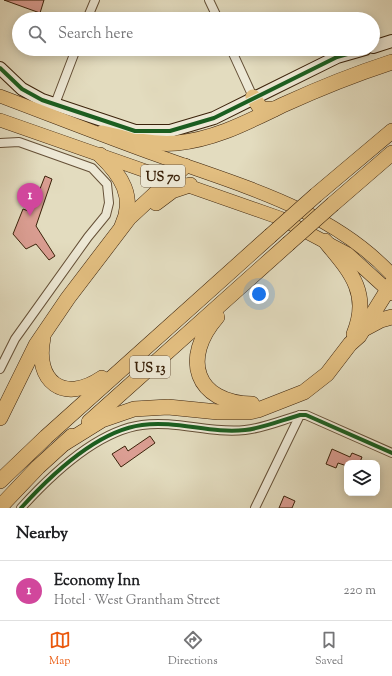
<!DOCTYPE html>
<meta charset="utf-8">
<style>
:root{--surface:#fff;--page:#f2f2f2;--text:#202124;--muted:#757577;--line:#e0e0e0;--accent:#ea580c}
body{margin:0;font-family:"Sorts Mill Goudy",serif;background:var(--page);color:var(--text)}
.controls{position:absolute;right:12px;bottom:12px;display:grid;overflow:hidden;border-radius:8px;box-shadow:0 2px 10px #0003}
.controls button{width:36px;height:36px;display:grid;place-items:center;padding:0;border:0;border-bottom:1px solid var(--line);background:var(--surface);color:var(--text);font:20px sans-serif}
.you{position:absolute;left:259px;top:294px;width:14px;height:14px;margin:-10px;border:3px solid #fff;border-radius:50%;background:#1a73e8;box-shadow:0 0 0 6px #1a73e833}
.badge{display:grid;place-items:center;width:26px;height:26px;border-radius:50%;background:var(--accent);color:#fff;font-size:13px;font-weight:700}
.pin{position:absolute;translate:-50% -33px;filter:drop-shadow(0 1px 2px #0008)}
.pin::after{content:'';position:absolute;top:21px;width:14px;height:12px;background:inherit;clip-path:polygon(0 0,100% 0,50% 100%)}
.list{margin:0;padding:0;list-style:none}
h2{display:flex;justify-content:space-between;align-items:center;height:52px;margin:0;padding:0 16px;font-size:17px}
h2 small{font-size:13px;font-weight:400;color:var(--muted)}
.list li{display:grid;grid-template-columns:26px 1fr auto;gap:12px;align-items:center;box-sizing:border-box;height:60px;padding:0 16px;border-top:1px solid var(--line)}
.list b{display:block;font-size:15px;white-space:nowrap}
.list p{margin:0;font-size:13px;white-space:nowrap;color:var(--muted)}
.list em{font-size:13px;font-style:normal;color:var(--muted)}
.icon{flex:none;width:22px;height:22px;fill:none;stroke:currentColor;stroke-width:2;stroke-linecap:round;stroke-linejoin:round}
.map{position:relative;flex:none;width:392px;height:508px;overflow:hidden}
.search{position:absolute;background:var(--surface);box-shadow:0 2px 10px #0003;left:12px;right:12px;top:12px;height:44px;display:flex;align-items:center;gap:10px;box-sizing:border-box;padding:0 14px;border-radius:22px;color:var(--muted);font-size:15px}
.sheet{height:112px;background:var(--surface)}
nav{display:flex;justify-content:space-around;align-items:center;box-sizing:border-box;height:56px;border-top:1px solid var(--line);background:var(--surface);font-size:11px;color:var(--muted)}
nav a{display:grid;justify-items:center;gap:2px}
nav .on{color:var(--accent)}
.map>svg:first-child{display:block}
</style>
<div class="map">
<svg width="392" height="508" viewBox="0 0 392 508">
<rect width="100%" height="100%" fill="#e3dcbf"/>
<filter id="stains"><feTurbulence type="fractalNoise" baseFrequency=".005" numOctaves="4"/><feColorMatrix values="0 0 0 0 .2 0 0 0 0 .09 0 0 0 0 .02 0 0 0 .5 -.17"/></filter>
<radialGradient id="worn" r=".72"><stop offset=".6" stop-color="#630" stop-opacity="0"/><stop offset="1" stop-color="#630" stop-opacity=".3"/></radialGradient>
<g fill="#db9e93" stroke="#3b220a">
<path d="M4,0H44L40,13Z"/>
<path d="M45,176L52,179L36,226L55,256L49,260L36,244L26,249L13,234L23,209L31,212Z"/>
<path d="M150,436L155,443L121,467L112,454L125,446L128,451Z"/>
<path d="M332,449L350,457L352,453L362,457L360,462L363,463H347V466L338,463L336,468L326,464Z"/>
<path d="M284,496L295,501L292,508H279Z"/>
</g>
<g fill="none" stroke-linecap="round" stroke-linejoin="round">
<defs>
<g id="street">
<path d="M209,0L218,19"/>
<path d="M87,19L95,0"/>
<path d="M231,49L253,97"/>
<path d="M55,104L76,49"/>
<path d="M0,143L19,142L92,168L107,184L109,203L106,215L88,237L15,339L0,369"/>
<path d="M21,508C50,476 96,431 142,425C176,420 211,434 245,430C264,428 282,420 300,415H306L392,453"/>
<path d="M255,508L300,415"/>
</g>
<g id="secondary">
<path d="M373,47L392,41"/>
<path d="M0,68L22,89L42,100L135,131H170L214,118L337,57L365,49"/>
</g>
<g id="primary">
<path d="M0,96C53,116 106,137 159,156C241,186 331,209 392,275"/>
<path d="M0,120L280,218L348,254L392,294"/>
</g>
<g id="highway">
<path d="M253,97L261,109H274"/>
<path d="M102,133C127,139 151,145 177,143C217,139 249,121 285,104C320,88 355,74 392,62"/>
<path d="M100,155C121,175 136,197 122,226"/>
<path d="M316,195L392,131"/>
<path d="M156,203L172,191L190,185"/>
<path d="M333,204L392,153"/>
<path d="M325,241C350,271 371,293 354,334"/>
<path d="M217,317C181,358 195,403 252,404"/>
<path d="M366,328L381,320L392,317"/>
<path d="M43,338C34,382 64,404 102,378"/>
<path d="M0,418L36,345L68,298L129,218L185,166"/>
<path d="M89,422L288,244"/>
<path d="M65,443L102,420L134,409L168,407L218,412H249L258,410L304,392L327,374L350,344L359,336L392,283"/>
<path d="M0,481L46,437L270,236"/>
<path d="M0,507L38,467L72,436"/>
</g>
</defs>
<use href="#street" stroke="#655037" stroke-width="10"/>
<use href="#secondary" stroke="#3b220a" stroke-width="14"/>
<use href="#primary" stroke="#3b220a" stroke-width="14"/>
<use href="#highway" stroke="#3b220a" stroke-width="16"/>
<use href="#street" stroke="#ede8d5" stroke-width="8"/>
<use href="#secondary" stroke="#ede8d5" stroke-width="12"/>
<use href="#primary" stroke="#e2be80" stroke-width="13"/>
<use href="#highway" stroke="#e2be80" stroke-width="15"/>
<defs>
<g id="highway-bridge">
<path d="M270,236L316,195"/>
<path d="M288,244L333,204"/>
</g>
</defs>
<use href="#highway-bridge" stroke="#3b220a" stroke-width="16" stroke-linecap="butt"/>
<use href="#highway-bridge" stroke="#e2be80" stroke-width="15"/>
<defs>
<g id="cycleway">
<path d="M0,68L22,89L42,100L135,131H170L214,118L337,57L365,49"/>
<path d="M21,508C50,476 96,431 142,425C176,420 211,434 245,430C264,428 282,420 300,415H306L392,453"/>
</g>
</defs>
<use href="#cycleway" stroke="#ede8d5" stroke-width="6"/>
<use href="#cycleway" stroke="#1b5e20" stroke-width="4"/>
</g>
<g text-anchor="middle" stroke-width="3" stroke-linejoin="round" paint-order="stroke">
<g fill="#ede8d5" stroke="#705d47" stroke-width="1">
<rect x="141" y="165" width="44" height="22" rx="3"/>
<rect x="130" y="356" width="40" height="22" rx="3"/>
</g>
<g font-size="13" font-weight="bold" fill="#3b220a">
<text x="163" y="181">US 70</text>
<text x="150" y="372">US 13</text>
</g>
</g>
<rect width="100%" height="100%" filter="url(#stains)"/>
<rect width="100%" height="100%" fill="url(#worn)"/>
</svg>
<div class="controls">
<button><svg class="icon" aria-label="layers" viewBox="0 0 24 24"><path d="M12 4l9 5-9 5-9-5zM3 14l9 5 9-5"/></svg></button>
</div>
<div class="you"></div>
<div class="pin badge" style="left:30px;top:216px;background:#d1479c">1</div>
<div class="search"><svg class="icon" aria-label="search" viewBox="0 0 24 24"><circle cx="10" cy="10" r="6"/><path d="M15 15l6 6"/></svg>Search here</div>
</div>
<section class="sheet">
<h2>Nearby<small></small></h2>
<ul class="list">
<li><span class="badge" style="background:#d1479c">1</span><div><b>Economy Inn</b><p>Hotel · West Grantham Street</p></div><em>220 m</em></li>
</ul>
</section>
<nav>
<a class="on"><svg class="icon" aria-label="map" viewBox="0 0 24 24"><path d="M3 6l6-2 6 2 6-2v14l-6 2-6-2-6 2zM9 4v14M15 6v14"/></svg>Map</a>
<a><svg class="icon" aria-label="directions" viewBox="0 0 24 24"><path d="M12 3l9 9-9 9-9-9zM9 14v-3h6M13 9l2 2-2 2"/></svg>Directions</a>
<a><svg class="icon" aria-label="saved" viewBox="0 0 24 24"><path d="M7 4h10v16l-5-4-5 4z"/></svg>Saved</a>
</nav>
